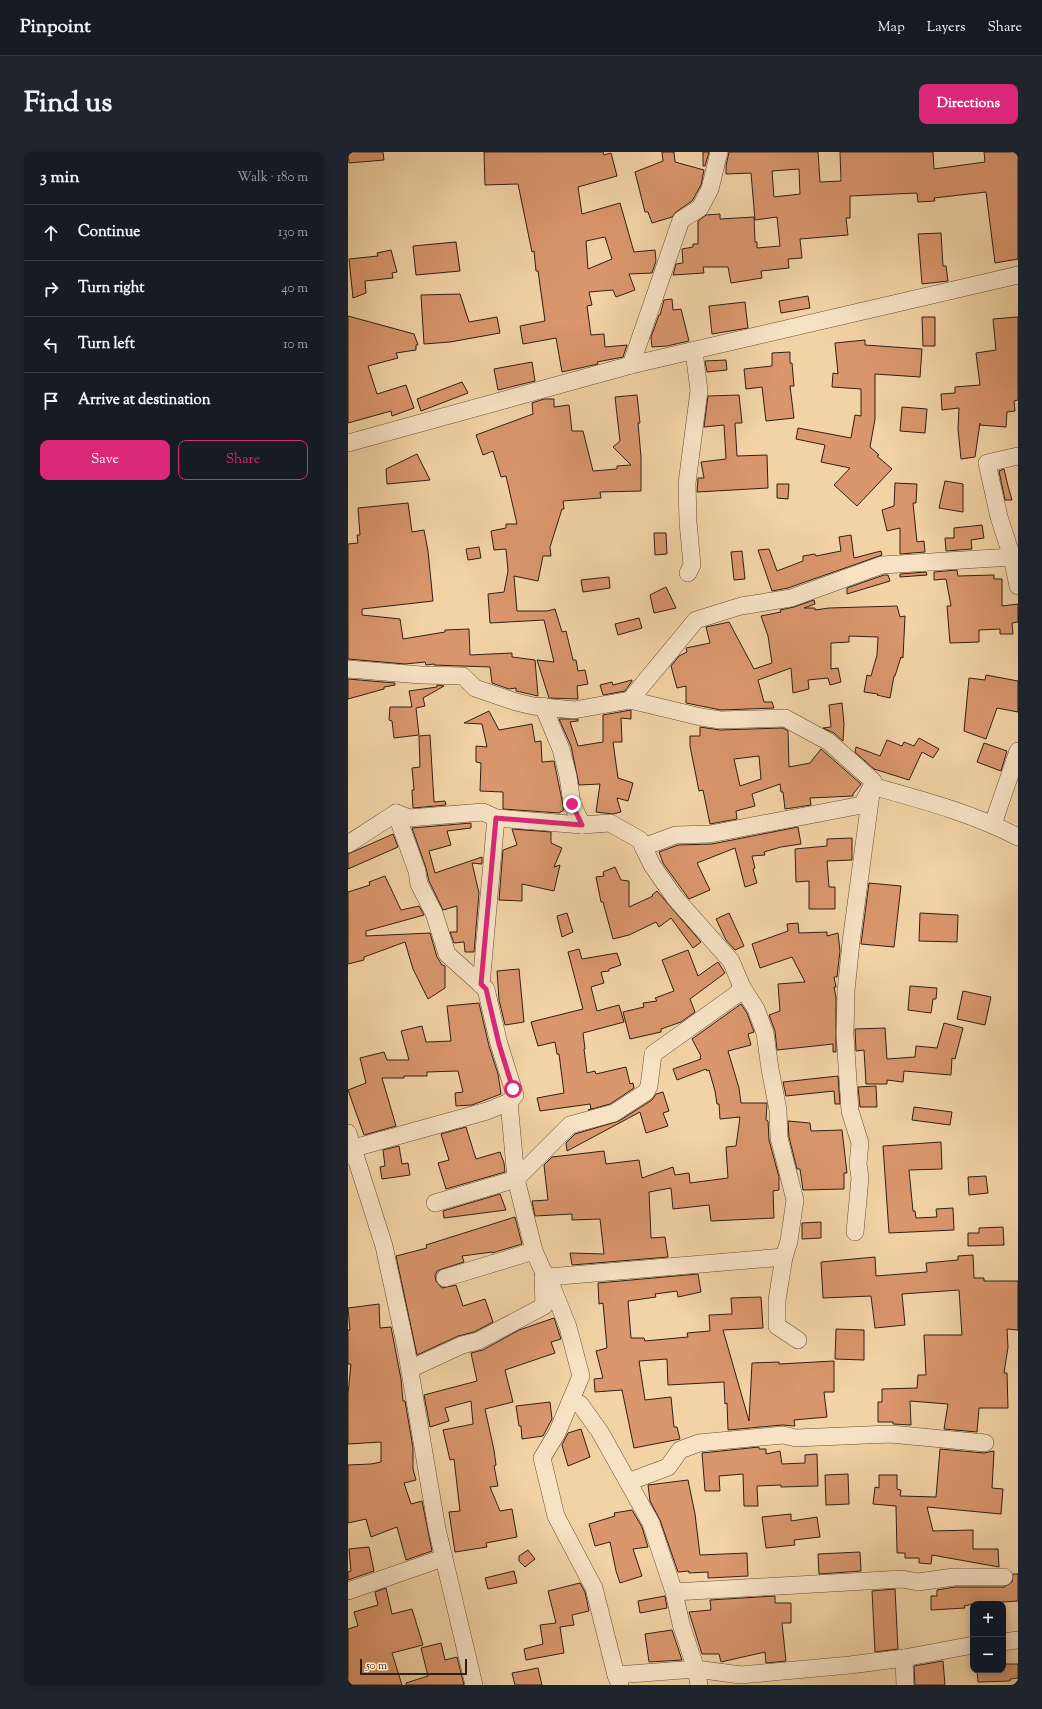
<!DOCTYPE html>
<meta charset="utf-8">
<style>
:root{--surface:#171b24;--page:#20242c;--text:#f1f3f6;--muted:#9ea1a6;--line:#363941;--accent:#db2777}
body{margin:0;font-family:"Sorts Mill Goudy",serif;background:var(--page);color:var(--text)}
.controls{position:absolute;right:12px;bottom:12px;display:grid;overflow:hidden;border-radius:8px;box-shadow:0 2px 10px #0003}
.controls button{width:36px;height:36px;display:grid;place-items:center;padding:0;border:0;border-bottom:1px solid var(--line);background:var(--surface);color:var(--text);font:20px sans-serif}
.scale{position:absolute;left:12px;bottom:10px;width:107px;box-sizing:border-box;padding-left:4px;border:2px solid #311f13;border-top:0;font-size:11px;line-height:14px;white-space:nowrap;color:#311f13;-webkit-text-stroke:3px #f7e2c4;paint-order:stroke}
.stop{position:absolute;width:12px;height:12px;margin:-9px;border:3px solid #db2777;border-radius:50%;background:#fff}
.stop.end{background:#db2777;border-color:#fff;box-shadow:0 1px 4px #0008}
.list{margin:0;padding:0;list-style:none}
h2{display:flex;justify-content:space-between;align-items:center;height:52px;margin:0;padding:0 16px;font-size:17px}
h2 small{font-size:13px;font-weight:400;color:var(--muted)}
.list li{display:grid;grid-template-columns:26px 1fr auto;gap:12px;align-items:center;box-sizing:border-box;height:56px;padding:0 16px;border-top:1px solid var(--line)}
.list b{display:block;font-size:15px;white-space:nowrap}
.list em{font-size:13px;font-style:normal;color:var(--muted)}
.actions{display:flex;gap:8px;padding:12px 16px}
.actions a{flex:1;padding:9px 0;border:1px solid var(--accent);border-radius:8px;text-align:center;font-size:14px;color:var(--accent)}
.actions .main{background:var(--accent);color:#fff}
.icon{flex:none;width:22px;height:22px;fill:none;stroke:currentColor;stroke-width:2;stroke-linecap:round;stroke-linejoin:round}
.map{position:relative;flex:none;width:670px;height:1533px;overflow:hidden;border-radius:8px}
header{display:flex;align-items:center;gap:24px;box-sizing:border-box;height:56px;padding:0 20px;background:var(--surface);border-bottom:1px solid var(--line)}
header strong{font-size:19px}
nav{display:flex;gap:22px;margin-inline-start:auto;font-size:14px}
.intro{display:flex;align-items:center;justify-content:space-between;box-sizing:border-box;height:96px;padding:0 24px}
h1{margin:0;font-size:28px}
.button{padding:10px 18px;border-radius:8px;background:var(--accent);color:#fff;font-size:14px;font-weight:700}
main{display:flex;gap:24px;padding:0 24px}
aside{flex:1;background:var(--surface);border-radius:8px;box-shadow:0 2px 10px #0003}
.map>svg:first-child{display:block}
</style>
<header>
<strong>Pinpoint</strong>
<nav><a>Map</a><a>Layers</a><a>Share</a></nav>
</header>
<div class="intro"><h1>Find us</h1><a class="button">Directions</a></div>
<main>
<aside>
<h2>3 min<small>Walk · 180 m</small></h2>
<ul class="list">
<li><svg class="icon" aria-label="ahead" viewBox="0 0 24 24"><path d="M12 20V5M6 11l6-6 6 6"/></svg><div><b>Continue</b></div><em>130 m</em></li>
<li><svg class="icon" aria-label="right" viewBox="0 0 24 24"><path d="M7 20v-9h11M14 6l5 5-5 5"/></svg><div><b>Turn right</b></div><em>40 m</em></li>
<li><svg class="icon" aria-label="left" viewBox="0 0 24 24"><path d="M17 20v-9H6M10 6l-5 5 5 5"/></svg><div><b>Turn left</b></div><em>10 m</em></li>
<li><svg class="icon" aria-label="arrive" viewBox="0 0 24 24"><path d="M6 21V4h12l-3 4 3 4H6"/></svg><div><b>Arrive at destination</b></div></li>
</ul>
<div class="actions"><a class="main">Save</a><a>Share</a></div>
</aside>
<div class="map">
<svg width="670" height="1533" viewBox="0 0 670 1533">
<rect width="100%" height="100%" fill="#f2d3a5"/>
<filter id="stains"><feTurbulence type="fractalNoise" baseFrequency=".005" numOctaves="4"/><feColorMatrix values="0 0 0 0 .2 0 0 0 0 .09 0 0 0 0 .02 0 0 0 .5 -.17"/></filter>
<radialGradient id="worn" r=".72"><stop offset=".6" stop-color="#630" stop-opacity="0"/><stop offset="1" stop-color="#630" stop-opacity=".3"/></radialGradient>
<g fill="#da966d" stroke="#311f13" fill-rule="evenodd">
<path d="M0,0H35L36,8L1,11Z"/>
<path d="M136,0H255L256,3L263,1L269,24L230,35L234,62L272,51L286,100L307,98L308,109L304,121L281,122L287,138L268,145L265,138L241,140L244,153L239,154L243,183L256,182L257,195L279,193L275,205L249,210L250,212L214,220L208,186L175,192L172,174L197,169L190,119H188L186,99L184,100L170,32L137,33ZM257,85L264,107L240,117L238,89Z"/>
<path d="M314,0H326L327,10L356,18L353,33L344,49L328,60L324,65L304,71L300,60H297L287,20L315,9Z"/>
<path d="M355,0H361L357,14H355Z"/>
<path d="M381,0H470L472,30L493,29L492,0H585L586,17L637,10L636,0H670V107L647,111L638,40L586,46L587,49L570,50L569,41L502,44V66H498L500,83L452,87L454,106L440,107L441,116L413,119L414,126L383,131L380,115H355L356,121L325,123L328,112L335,111L334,97L345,95V92H350V69L358,63L372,62V67L406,65L407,90H409V96L432,94L429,65L407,68L403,21L378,22V14ZM451,17L452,42L426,45L424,19Z"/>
<path d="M593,81L595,114H598L600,129L574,132L570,82Z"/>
<path d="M108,90L112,119L68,123L65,94Z"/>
<path d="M43,98L49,120L44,121L45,126L17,129L18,141L5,146L1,107L30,104L29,101Z"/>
<path d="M112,142L121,170L149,165L152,181L102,190L76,192L73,143Z"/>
<path d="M460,144L462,156L433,161L431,149Z"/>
<path d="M324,147L325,158L333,157L341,189L319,194L304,195L303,185L311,163H312L316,148Z"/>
<path d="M397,150L400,176L364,182L361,154Z"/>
<path d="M0,164L66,182L70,193H68V198L48,201L50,206L20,214L29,242L58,233L66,256L44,264L43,259L0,271Z"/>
<path d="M574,165H587V194H575Z"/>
<path d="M670,165V248L666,249L667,259L659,260L658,275L632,273V271L627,305L613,307L610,277L611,256L594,258L593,242L607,241V235L632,233L628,201L648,198L645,167Z"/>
<path d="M517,188V193L574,197L572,225L527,222V267L522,295L531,303L529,304L544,317L509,354L486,333L502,316L473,310L477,293L448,287L450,276L503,286L507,263L513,264V237L484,235L485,221L490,222L487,191Z"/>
<path d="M442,200V211H444L446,234H442L446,266L418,269L414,235L398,237L396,217L424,214V201Z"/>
<path d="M378,208L379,218L359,220L357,209Z"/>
<path d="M184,210L187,229L150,238L146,217Z"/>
<path d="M114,230L120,241L73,259L69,247Z"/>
<path d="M289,243L292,271H290L293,305V339L252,340L253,346L215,349L216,357H214L202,395L203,404H195L190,429L166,424L169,459H199L207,457L214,480L218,479L225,508H228L230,519L237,518L240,532L229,534L230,547L201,546L189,508L206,510L196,468L142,471L140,442L156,440L160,419L158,397L146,398L143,379L158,376V372H169L158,324L153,325L145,299L135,303L128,283L185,262L184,251L196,247H206V255L221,253L224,279H235L245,319L269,317V314L283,313L265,295L272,289L267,245Z"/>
<path d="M391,243L394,271H387L389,304L419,303L420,336L349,340L350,326H356L353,310L378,307L376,273L356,275L360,244Z"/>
<path d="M554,255L579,257L577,281L552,279Z"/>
<path d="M69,302L82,328L39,332L38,317Z"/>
<path d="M656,317L660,334L664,348H657L651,319Z"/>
<path d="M597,329L615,332V360L591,356Z"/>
<path d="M547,331L569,332L568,351H565L569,390L576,389L577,400L552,402V376L539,379L534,358L546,354Z"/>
<path d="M429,332H441L440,347L429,346Z"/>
<path d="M60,351L64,380L76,378L80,399L85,449L14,457V463L52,467L55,487L97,480V478L121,477L122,503L164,501V505L187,508L190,544L168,539V536L161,537L144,531L142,515L86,513V512L78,513L77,510L57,512L0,507V392L10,391L9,383H12L10,356Z"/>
<path d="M634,373L636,386L623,388L624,397L598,399L597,386H606V376Z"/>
<path d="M306,381H318L319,402L307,403Z"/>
<path d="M503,383L506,406L533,399L534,403L440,436L424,439L410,398L421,397L429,419L455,409V404L467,402L468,404L493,399L491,385Z"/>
<path d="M131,395L133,406L120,408L118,397Z"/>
<path d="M394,399L397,427L386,428L383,400Z"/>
<path d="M609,418L610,424L646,423V427H654V454L670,452V470L664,471L665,482H652V477L631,478V490L602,491L599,454H603L598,427L586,428V420Z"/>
<path d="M578,420L579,423L552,425V422Z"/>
<path d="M536,423H540L542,429L499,442V436Z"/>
<path d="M261,425L262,436L235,440L233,428Z"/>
<path d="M318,435L328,456L306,461L302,443Z"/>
<path d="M466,448L467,452L456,456H467V458L481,456L549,454L552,465L557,464L555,506L553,505L547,524H546L542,546L529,543L530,542L516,540L519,523L523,524L529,503L530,485L501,484V490L483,491V517L490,516L493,530L482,533L480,526L460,528L461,537L445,541L443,516L410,528L416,550H424L426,556L373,558L338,551V534L329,536L323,514L331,504L339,500L338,496L362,491L358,475L381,470L406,517L424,511L420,484L413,464L433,460L432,458L446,455Z"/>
<path d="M291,466L294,476L270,483L267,472Z"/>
<path d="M638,523L670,529V560L649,556L638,587L616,579L621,526L637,528Z"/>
<path d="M0,527L47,531V533L36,535V537L0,547Z"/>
<path d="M284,528V529L277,539L255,543L252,533L264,530L265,533Z"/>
<path d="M89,533L96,534L75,546L77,554L68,556L71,583L46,586L44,569L41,568L42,555H64L61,539L89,535Z"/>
<path d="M494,551L496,572L495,589L486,581L475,576L483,575L481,553Z"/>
<path d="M283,558V567L273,566L274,590H265L270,626L285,631L280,649L269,646L273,660L265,662L248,660L252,632L231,633L223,594L211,567H230V569L222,570L230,594L255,590V563Z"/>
<path d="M141,559L151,578L184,572L187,590L193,589L194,610L206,609L216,658L211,661L155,657V640L132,639L133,611L128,610V594L139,595L134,572L116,571Z"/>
<path d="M352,575L372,578L435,576L440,579L441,615L462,611L473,597L513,632L505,642V644L462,646L463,653L437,657L435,640H433L432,632L404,642L407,654L388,659L389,667L362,672L355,638L351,639L342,594V584H352ZM411,604L413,627L392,634L386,607Z"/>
<path d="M82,583L86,650L97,649L98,653L65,656L64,638H66L64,616L72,615L71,584Z"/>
<path d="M571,586L591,597L585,606L574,600L561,628L526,617L507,600L508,595L532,604L539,588L554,594L556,590L566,594Z"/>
<path d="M636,591L659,599L653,619L629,610Z"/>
<path d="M123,671V676L99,679L103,693L81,699L87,721L134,705V712L124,711L131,741L126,800H117L116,790L106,791L102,780H109V754L95,758L81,729L78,716L64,676Z"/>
<path d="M450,675L453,692L433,695L416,700L417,703L404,704L407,716L405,717L409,731L397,735L387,696L349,711L362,738L341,747L315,711L311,700L330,693L364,692Z"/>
<path d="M164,677L203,680V691L214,696L206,715L212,713L206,739L174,732V749L151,748L155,698L169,693Z"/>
<path d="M45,682L50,695L0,717V702Z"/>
<path d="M504,686V708L479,709L481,735H487V757H461V729L448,730L447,697L479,694V687Z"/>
<path d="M267,715L273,728L281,729V755L305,744L304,743L309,739L353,790L345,796L323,766L311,775L308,770L281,783L265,787L255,750H253L248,725L256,724L255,720Z"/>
<path d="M37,724L53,758L71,754L76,763L18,779V784L82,781L89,805L94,813L97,814V836L80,847L65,817L57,790L16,805V808L0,812V740L22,733L21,730Z"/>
<path d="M521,731L553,734L546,795L513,792Z"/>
<path d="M219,761L225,780L214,785L209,764Z"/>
<path d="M381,761L396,794L387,798L378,788L368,767Z"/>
<path d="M572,761L610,763L609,790L571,789Z"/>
<path d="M450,771L451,781L479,780V784L490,781L492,799L489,825H486L488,835H486L488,845V900H485V892L429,898L427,879L421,863L432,859L430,832L457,830L444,805L412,816L404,792L440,779L439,772Z"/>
<path d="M231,797L234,807L269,801L273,813L261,817V819L253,820L256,831L243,835L249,859L271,853L276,870L235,881L237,897H236L239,921L247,919L248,922L278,915L282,932L285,931L286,936L262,952L240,958L243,957L242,952L192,959L189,946L216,941L211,902H209L207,890L190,894L183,870L235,857L220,800Z"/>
<path d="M340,798L350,824L370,810L377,821L342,847L347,860L333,870L313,877V880L282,887L275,860L296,855L295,851L309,849L307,846L326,839L314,808Z"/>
<path d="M171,817L176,870L157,873L151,848L149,819Z"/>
<path d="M562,834L589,836L588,847H585L583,861L560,858Z"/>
<path d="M615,839L643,845L637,873L609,867Z"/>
<path d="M131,851L141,894L150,922L153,942L124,953L108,954L107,941L115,940L110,919L79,920V924H56V926H34L48,974L16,983L0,938L18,931L12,906L36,900L39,908H61L53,879L74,874L78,890L103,889L99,854Z"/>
<path d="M393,852L399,861L406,880L400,882L403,893L380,899L391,936L393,951H419L418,968L420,969L421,988L431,1025V1038L425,1039L426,1066L363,1069L361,1053L325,1057L323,1036L301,1040L303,1086L317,1085L320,1105L224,1113L222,1101L256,1102L252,1067L224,1068V1062L187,1064L184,1049L200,1048L196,1013L204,1005L256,999L258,1012L291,1008L294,1026L325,1015L327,1023L341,1021L342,1031L380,1026L378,995L388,994L392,965L372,967L371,952H369L367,939L361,918L359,919L358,917L329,928L325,917L353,907L352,905L353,904L344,887Z"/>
<path d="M596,871L615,876L607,907L604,906L603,923L556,919L555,930L539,928V932H518L516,898L508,899L507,877L537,876L539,907L567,905L568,894L589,896Z"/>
<path d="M490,924L492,952H487L486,939L438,944L435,930Z"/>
<path d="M528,934L529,955H512L510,935Z"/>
<path d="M315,940L321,959L315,961L320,974L298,981L292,960L219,999L218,991L227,982L271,969L304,948L308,942Z"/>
<path d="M566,955L604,960L602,973L564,968Z"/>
<path d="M440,969L462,971L463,979L494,978L499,1021H496V1037L455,1038L452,1017H449L441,985Z"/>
<path d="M118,975L128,1007L152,1000L156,1011L157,1020L98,1037L90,1011L101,1008L93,982Z"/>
<path d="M593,990L594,1017L561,1018L565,1059H567L568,1066L589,1065L588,1057L605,1056L606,1078L541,1081L535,994Z"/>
<path d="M51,994L54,1012L60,1011L62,1023L34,1027L32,1015L37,1014L35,998Z"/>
<path d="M638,1024L640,1041L621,1043L620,1025Z"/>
<path d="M152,1042L158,1058L96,1066L95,1059Z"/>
<path d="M167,1065L174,1092L144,1101V1100L114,1104L116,1110L94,1117L89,1119L87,1124L88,1129L94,1136L108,1133L115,1154L137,1147L145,1170L126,1180L110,1184L69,1203L48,1104L79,1096L78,1093Z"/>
<path d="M473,1070V1086L454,1087V1071Z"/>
<path d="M655,1075L656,1093L620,1094V1081H631V1076Z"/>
<path d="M625,1103L626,1126H636V1129H670V1178L659,1177L660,1195L656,1221H659L660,1256H631L629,1280L596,1277L600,1252L562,1249L563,1273L545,1272V1270H530V1250H534V1237L569,1236L570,1223H578L576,1183H614L611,1138L554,1142L557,1173L527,1176L523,1144L475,1146L473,1110L527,1105L528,1124L579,1120L578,1111L610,1108V1104Z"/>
<path d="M350,1122L353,1140L330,1145L329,1139L307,1142L308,1145L280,1149L283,1186H296L297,1189L340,1185L339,1181L362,1179L361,1163L384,1162L383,1146L413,1145L415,1176L375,1178L401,1269L404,1211L431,1210V1212L486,1209V1240H476L479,1265L446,1268L447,1274L434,1273L380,1278L379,1251L377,1252L376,1230L320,1233L319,1207L291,1209L297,1248L323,1245L326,1275H329L332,1287L286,1296L274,1238L247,1240L246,1227L255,1226L248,1199L259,1196L255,1151L251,1152L250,1131Z"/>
<path d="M31,1152L32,1176L43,1175L53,1227L55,1249H57L65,1296V1317L68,1328L56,1331L63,1352L74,1349L84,1399L58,1408L49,1375L23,1385L18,1367L0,1371V1313L23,1312L33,1310V1290L0,1292V1242L3,1212H0V1178H2L0,1156Z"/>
<path d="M206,1166L213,1187L203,1190L207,1201L157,1218L165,1250L137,1257L146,1298L148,1313L146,1314L150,1334L142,1335L152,1359L164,1357L169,1385L138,1391L139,1395L107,1400L101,1360L112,1359L106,1307L102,1308L95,1278L125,1272L123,1249L97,1256L101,1269L82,1275L76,1243L129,1229L123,1201L135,1198L171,1178Z"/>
<path d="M488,1177L516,1178V1208L487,1207Z"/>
<path d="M202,1250L204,1267L195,1284L174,1287L173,1274H171L168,1254Z"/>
<path d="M233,1277L242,1305L220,1314L214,1293L220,1281Z"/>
<path d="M411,1295V1297H418V1302L432,1299L434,1312L457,1311V1303L469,1302L470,1334L433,1335V1333L409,1334L410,1354H396L395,1322L371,1324L372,1339H357L354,1301Z"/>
<path d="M592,1297L636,1301L646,1299L644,1336L655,1337L653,1362L579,1355L585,1379L625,1378V1397H650L651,1415L584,1403L583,1412L571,1411V1406H557V1401H549L548,1354L525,1352L527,1335L531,1336V1323H549V1337L553,1338L552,1344L588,1345Z"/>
<path d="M500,1322L501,1352L478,1353L477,1323Z"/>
<path d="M340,1328L347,1362L352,1403L399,1401L400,1424L360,1426V1420L341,1421V1419L330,1420L312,1368L302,1349L300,1333Z"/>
<path d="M284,1358L294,1375L300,1395L285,1397L294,1424L272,1431L268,1419L262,1390L247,1394L241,1372L267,1364L266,1361Z"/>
<path d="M443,1362V1369L469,1365L472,1385L446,1388L447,1393L418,1396L414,1365Z"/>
<path d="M21,1395L26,1419L0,1428V1420L3,1419L1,1397Z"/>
<path d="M180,1398L187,1407L177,1415L171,1409V1404Z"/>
<path d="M512,1400L513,1419L471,1422L470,1402Z"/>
<path d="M166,1419L169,1431L140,1437L137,1426Z"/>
<path d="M665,1422H670V1449L625,1452L616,1454L617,1456L583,1458V1444H589V1438L607,1435H656L664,1430Z"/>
<path d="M232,1431L237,1440L241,1459L224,1463L226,1473L212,1475L216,1501L178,1508L176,1497L195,1492L192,1473L208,1471L200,1439Z"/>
<path d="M38,1436L44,1462L64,1457L75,1493L44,1501L54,1533H0V1477L10,1474L6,1460L30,1453L27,1440Z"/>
<path d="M547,1437L550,1497L527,1500L524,1439Z"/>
<path d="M317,1444L319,1456L292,1461L290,1449Z"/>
<path d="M427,1444V1451H443V1471H434L438,1509L418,1511L417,1500L373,1510L371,1502H354L341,1460L363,1458L362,1448Z"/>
<path d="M324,1478L334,1508L301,1510L297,1482Z"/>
<path d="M93,1491L97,1508L109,1505L116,1533H58V1531L80,1524L73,1496Z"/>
<path d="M595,1509L597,1533H567L566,1514Z"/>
<path d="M655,1512H670V1526L662,1527V1529L630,1530L629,1518H655Z"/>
<path d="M190,1516L194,1533H167L164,1521Z"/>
</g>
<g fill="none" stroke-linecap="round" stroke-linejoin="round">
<defs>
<g id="minor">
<path d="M283,213L333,68L352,56L362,37L371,0"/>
<path d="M0,291L283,213L670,123"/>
<path d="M670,304L639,311L651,365L664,405L670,434"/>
<path d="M340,421L344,413L340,370L339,331L351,239L346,199"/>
<path d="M0,517L73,523L115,524L127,536L168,550L185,554L226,558L282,548L353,565L372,568L437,566L481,590L525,629L524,634C574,648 624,661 670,685"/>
<path d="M282,548L348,468L393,454L443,446L534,413L664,405"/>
<path d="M195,554L213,597L220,624L224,652L234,673"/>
<path d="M48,661L61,666L135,660L148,666L234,673L262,671L292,688L304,713L327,746L383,809L394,835L389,842L305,902L301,934L298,940L292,944L266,961L222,973L168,1027L87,1051"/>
<path d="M645,672L670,599"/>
<path d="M0,692L48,661"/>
<path d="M295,695L328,683L362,682L514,653L524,634L503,790L498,839L497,883L502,959L512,991L510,1012L512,1026L507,1080"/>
<path d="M133,833L148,666"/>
<path d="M394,835L408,857L417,881L422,917L430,958L431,986L447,1048L441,1089L436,1105L429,1148V1174L450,1188"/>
<path d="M161,950L168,1027L186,1099L195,1119L200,1125L220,1175L233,1224L209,1281L194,1306L208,1364L246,1436L268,1523L272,1533"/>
<path d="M0,981L36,1094L58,1196L89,1377L126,1533"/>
<path d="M0,1004L6,996L139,959L161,950L167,943L151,892L138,837L99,802L86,761L71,732L69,719L48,661"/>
<path d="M200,1125L436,1105"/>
<path d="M97,1126L186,1099"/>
<path d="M62,1217L114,1193L130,1189L196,1154L195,1125"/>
<path d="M223,1248L232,1252L252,1280L303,1371L326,1440L333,1472L348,1517L351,1533"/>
<path d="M280,1330L320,1315L332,1298L351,1291L435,1283L448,1286L542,1282L637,1291"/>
<path d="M0,1439L95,1406"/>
<path d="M326,1440L554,1427L570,1430L606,1425H656"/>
<path d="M655,1490L670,1488"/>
<path d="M556,1506L557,1533"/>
<path d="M268,1523L348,1517L393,1523L502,1513L556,1506L625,1493"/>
</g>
</defs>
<use href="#minor" stroke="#614c38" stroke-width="18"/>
<use href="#minor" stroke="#f7e2c4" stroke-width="17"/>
</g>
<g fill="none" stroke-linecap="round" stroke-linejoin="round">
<path stroke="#db2777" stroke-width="5" d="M165,937L151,892L138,837L133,832L148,666L234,673L224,652"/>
</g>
<rect width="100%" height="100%" filter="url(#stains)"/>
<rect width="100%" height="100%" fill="url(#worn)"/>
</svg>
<div class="controls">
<button>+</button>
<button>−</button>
</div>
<div class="scale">50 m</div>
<div class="stop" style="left:165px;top:937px"></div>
<div class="stop end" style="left:224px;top:652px"></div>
</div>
</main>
